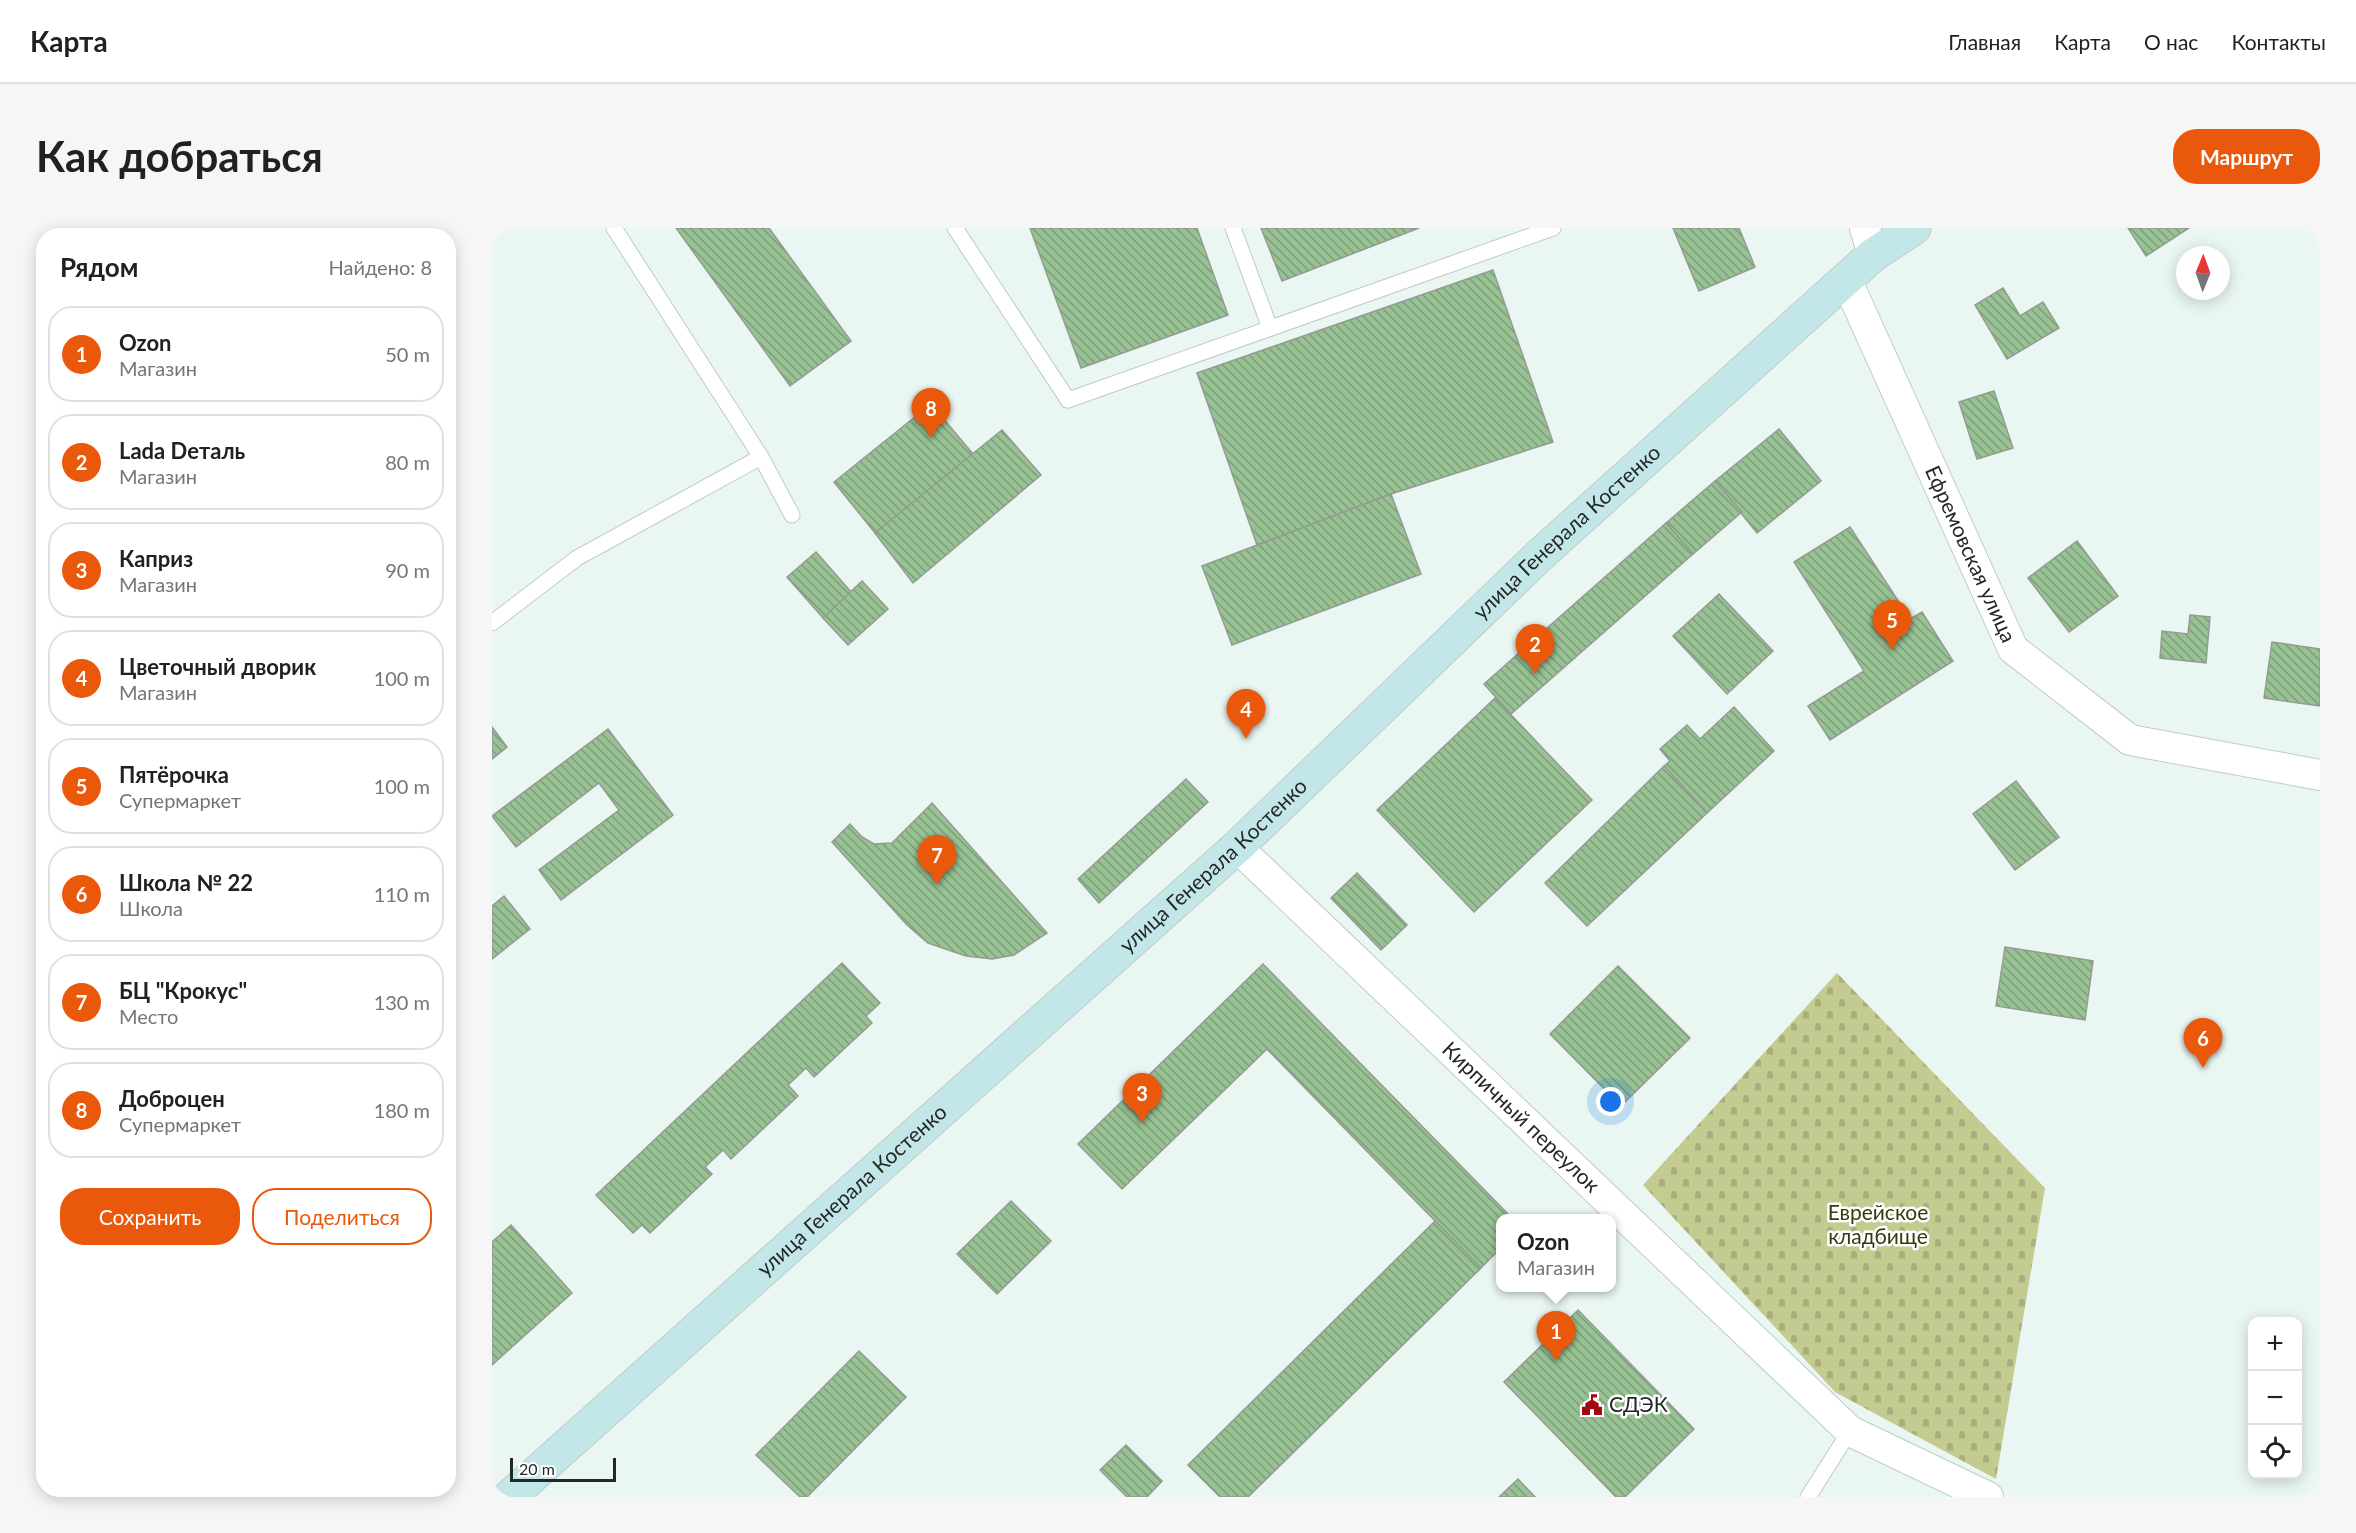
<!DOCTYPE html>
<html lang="ru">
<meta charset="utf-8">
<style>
:root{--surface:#fff;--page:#f6f6f6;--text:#202124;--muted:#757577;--line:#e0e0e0;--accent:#ea580c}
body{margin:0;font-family:Lato,sans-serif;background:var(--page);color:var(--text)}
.controls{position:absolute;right:18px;bottom:18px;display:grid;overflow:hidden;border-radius:12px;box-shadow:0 3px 15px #0003}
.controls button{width:54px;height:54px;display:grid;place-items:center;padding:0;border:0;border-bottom:2px solid var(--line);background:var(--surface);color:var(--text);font:30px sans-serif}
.compass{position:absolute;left:1684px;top:18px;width:54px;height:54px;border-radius:50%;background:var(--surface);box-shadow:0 3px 15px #0003;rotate:1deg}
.scale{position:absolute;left:18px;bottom:15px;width:106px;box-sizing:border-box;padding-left:6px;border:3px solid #232826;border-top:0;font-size:16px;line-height:21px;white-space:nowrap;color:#232826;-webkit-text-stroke:4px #fff;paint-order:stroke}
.you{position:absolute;left:1119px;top:874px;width:21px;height:21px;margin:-15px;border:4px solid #fff;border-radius:50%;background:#1a73e8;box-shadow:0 0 0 9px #1a73e833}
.badge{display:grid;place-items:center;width:39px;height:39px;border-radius:50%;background:var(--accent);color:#fff;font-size:20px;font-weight:700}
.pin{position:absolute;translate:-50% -50px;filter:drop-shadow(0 2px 3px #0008)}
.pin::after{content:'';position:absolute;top:32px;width:21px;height:18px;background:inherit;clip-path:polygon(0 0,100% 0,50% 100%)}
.popup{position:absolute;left:1004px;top:986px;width:120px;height:78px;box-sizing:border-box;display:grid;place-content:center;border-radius:12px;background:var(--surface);filter:drop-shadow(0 2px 4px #0005);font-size:20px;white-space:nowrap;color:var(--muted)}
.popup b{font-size:22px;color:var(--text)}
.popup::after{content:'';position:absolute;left:50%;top:100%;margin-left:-12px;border:12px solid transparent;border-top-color:var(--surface)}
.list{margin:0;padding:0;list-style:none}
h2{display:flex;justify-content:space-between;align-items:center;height:78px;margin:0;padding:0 24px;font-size:26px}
h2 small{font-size:20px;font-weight:400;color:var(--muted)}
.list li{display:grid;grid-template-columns:39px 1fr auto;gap:18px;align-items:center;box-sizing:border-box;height:96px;margin:0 12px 12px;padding:0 12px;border:2px solid var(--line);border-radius:24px}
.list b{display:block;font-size:22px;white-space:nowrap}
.list p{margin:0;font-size:20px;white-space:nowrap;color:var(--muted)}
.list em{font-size:20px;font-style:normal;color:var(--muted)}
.actions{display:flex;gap:12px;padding:18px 24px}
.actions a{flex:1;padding:14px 0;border:2px solid var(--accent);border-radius:24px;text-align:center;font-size:21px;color:var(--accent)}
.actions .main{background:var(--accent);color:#fff}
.icon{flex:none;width:33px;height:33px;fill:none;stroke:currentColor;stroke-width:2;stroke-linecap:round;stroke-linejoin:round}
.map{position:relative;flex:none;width:1828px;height:1269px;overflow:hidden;border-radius:24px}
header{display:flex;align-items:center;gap:36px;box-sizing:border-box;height:84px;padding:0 30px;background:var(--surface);border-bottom:2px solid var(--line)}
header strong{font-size:28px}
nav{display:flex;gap:33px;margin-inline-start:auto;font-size:21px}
.intro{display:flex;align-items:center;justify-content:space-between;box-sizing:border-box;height:144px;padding:0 36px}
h1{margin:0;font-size:42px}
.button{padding:15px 27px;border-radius:24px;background:var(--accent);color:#fff;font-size:21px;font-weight:700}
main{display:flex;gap:36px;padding:0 36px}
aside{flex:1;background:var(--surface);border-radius:24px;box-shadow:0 3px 15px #0003}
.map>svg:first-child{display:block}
</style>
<header>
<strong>Карта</strong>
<nav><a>Главная</a><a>Карта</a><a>О нас</a><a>Контакты</a></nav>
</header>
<div class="intro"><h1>Как добраться</h1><a class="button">Маршрут</a></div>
<main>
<aside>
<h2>Рядом<small>Найдено: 8</small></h2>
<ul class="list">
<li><span class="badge">1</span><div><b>Ozon</b><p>Магазин</p></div><em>50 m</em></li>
<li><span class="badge">2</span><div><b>Lada Dеталь</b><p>Магазин</p></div><em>80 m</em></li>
<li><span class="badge">3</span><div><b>Каприз</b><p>Магазин</p></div><em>90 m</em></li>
<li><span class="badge">4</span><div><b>Цветочный дворик</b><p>Магазин</p></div><em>100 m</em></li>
<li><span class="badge">5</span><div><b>Пятёрочка</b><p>Супермаркет</p></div><em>100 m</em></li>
<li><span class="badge">6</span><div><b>Школа № 22</b><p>Школа</p></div><em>110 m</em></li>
<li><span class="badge">7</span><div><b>БЦ &quot;Крокус&quot;</b><p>Место</p></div><em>130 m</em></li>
<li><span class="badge">8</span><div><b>Доброцен</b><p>Супермаркет</p></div><em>180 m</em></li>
</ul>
<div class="actions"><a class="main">Сохранить</a><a>Поделиться</a></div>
</aside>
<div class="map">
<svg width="1828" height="1269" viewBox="0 0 1828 1269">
<defs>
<pattern id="cemetery-stones" width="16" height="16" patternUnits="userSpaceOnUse" patternTransform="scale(1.5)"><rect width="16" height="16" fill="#c4cb90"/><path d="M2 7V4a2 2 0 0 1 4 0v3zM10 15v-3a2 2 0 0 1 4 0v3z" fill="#a8ae7c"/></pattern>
<pattern id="building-back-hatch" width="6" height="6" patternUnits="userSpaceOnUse" patternTransform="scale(1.5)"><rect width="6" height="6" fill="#98c294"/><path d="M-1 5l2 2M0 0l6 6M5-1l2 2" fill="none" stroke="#7c9e79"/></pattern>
</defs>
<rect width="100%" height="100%" fill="#e9f6f1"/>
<path fill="url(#cemetery-stones)" d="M1345,745L1553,960L1504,1251L1343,1164L1151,957Z"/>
<g fill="url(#building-back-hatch)" stroke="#949b93" stroke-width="1.5">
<path d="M184,0H277L359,113L298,158Z"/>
<path d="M538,0H705L736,87L589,140Z"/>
<path d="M769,0H927L790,53Z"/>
<path d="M1181,0H1247L1263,39L1207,63Z"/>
<path d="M1636,0H1697L1654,28Z"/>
<path d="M1001,42L1061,214L899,266L765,317L705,145Z"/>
<path d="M1511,60L1528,88L1551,74L1567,100L1515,131L1483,77Z"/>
<path d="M1502,163L1521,220L1485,231L1467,174Z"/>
<path d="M439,176L481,226L383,305L342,254Z"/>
<path d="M1287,201L1329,253L1265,305L1223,253Z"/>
<path d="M510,202L549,247L421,355L383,305Z"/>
<path d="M1223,253L1250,284L1201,326L1174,295Z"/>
<path d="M899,266L929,346L740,417L710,338Z"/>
<path d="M1174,295L1201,326L1019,486L992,456Z"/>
<path d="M1358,299L1418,391L1430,384L1461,433L1338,512L1316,478L1372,443L1302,334Z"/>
<path d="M1585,313L1626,368L1577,404L1536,350Z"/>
<path d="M324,324L360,365L331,390L295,349Z"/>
<path d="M370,353L396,381L356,417L331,390Z"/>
<path d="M1227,366L1281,423L1235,466L1181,408Z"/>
<path d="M1698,387L1718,389L1714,435L1668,430L1670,403L1696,406Z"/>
<path d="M1780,414L1828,421V478L1772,470Z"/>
<path d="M1003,470L1100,572L982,684L885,582Z"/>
<path d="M1242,479L1282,523L1215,585L1172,538L1178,533L1168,521L1195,497L1208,511Z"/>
<path d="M0,499L15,519L0,531Z"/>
<path d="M116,501L181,587L69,672L47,642L127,582L107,555L24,619L0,588Z"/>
<path d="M1172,538L1215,585L1095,698L1053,655Z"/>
<path d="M694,551L716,574L607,675L586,651Z"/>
<path d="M1524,553L1567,609L1523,642L1481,586Z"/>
<path d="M440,575L555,705L522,727L500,731L474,728L436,715L415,697L340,614L358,596L370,609L382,616L400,615Z"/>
<path d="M865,645L915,697L889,722L839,670Z"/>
<path d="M12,668L38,701L0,731V678Z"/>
<path d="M1513,719L1601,733L1593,792L1504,778Z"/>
<path d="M350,735L388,775L374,788L380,795L322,849L314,840L296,857L306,868L239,931L231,922L213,939L220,946L158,1005L150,997L141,1005L104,967Z"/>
<path d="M771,736L1020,990H1008V1021L989,1040L775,821L630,961L586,916Z"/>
<path d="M1126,738L1198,810L1129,878L1058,806Z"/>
<path d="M519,973L559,1013L505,1066L465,1026Z"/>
<path d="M943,993L989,1040L756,1269H728L696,1237Z"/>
<path d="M19,997L80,1065L0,1137V1014Z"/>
<path d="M1086,1082L1202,1201L1133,1269H1124L1012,1154Z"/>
<path d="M367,1123L414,1169L315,1269H308L264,1227Z"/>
<path d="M634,1217L670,1253L655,1269H635L608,1242Z"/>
<path d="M1026,1251L1043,1269H1007Z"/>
</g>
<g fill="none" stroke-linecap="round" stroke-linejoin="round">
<defs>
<g id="lane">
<path d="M122,0L269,229L300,287"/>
<path d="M463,0L576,172L1061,0"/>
<path d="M741,0L778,100"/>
<path d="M0,395L85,330L269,229"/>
<path d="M1316,1269L1358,1203"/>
</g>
<g id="street">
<path d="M1373,0L1381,27"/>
<path id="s1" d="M1354,51L1521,421L1638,512L1828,547"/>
<path id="s2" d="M745,619L1358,1203L1496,1269"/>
</g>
<g id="secondary">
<path id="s3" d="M17,1269L745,619L1049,326L1381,27L1422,0"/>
</g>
</defs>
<use href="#lane" stroke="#c0ccc7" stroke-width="17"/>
<use href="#street" stroke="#c0ccc7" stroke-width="32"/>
<use href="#secondary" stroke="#c0ccc7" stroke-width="35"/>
<use href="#lane" stroke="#fff" stroke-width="15"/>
<use href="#street" stroke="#fff" stroke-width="30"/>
<use href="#secondary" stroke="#c3e7e9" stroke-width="33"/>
</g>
<defs>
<symbol id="civic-bare" viewBox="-9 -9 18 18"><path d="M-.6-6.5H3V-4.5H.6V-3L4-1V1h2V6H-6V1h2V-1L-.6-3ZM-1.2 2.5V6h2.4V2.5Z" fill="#a30915" stroke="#fff" stroke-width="2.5" paint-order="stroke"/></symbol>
</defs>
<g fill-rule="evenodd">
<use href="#civic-bare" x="1085" y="1162" width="30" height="30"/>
</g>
<g text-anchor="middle" stroke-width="5" stroke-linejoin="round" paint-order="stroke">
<g font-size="21" fill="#232826" stroke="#fff">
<text dy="7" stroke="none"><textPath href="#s3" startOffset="1432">улица Генерала Костенко</textPath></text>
<text dy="7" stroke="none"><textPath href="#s1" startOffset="302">Ефремовская улица</textPath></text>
<text dy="7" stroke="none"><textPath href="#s3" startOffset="946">улица Генерала Костенко</textPath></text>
<text dy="7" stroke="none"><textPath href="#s2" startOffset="392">Кирпичный переулок</textPath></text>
<text dy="7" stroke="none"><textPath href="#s3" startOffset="460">улица Генерала Костенко</textPath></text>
</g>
<g font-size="21" fill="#373b0c" stroke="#fff">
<text x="1386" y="992">Еврейское<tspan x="1386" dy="24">кладбище</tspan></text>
</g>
<g font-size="21" fill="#232826" stroke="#fff" text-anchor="start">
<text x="1117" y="1184">СДЭК</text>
</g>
</g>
</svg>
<div class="controls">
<button>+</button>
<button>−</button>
<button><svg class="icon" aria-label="locate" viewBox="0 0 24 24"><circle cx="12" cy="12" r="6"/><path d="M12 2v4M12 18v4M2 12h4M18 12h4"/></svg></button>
</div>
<svg class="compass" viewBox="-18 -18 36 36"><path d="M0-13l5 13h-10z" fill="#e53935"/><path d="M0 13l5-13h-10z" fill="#757577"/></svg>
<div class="scale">20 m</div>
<div class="you"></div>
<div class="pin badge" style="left:1064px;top:1133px">1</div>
<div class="popup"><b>Ozon</b>Магазин</div>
<div class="pin badge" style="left:1043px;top:446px">2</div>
<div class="pin badge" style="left:650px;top:895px">3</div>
<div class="pin badge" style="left:754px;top:511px">4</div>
<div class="pin badge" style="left:1400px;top:422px">5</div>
<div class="pin badge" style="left:1711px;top:840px">6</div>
<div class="pin badge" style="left:445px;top:657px">7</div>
<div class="pin badge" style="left:439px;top:210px">8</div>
</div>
</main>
